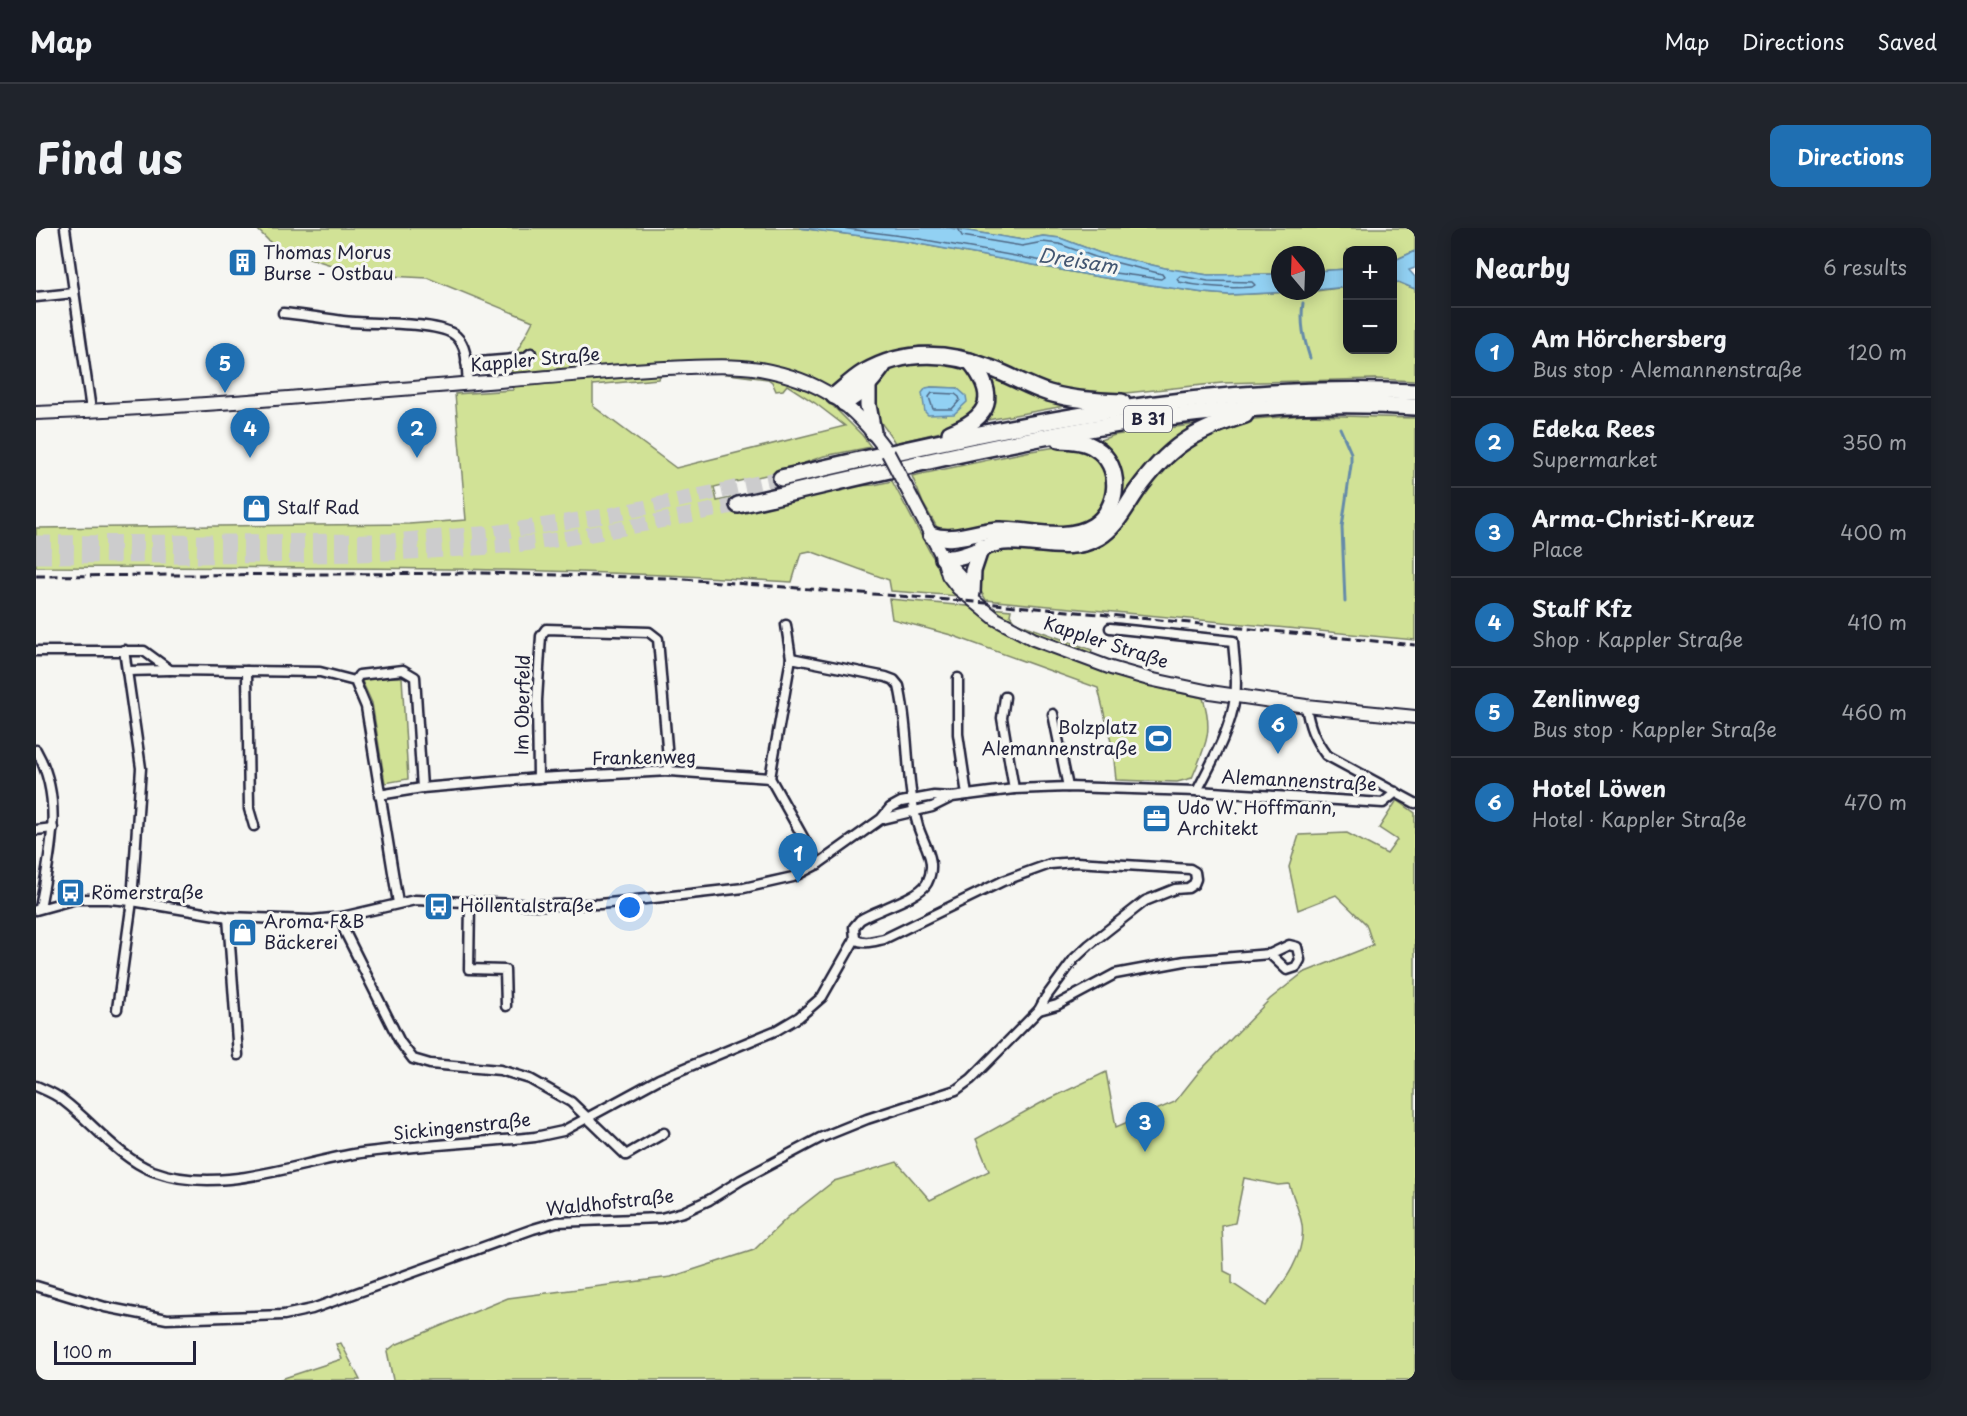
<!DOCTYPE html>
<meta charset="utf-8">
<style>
:root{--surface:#171b24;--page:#20242c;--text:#f1f3f6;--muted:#9ea1a6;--line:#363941;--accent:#1f6fb2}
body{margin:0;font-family:"Playpen Sans",sans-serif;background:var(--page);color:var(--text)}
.controls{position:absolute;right:18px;top:18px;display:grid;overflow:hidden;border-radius:12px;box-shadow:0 3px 15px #0003}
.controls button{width:54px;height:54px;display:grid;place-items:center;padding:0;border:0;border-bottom:2px solid var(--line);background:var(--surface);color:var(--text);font:30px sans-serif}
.compass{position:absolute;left:1235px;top:18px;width:54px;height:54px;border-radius:50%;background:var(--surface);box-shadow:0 3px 15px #0003;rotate:341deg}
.scale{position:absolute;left:18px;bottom:15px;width:142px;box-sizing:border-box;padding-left:6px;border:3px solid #22223b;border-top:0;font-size:16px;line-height:21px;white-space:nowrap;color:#22223b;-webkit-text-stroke:4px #f6f6f2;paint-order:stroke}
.you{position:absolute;left:594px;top:680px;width:21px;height:21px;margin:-15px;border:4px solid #fff;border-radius:50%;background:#1a73e8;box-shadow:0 0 0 9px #1a73e833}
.badge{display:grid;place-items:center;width:39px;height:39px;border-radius:50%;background:var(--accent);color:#fff;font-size:20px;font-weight:700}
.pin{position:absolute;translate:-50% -50px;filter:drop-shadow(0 2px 3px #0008)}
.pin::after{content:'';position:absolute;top:32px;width:21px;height:18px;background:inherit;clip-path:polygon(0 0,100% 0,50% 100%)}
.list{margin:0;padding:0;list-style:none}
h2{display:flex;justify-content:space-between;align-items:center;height:78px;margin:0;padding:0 24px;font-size:26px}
h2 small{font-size:20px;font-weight:400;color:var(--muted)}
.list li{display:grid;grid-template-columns:39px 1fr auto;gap:18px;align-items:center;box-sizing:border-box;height:90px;padding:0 24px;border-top:2px solid var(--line)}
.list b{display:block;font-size:22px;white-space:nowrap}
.list p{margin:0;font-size:20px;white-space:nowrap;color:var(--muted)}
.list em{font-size:20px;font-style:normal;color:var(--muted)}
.map{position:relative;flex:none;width:1379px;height:1152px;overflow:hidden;border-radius:12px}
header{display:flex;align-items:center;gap:36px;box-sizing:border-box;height:84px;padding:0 30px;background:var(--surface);border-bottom:2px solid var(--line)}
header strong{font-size:28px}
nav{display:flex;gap:33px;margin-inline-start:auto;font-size:21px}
.intro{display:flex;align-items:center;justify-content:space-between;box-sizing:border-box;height:144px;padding:0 36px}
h1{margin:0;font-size:42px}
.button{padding:15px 27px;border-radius:12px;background:var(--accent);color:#fff;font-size:21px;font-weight:700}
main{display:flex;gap:36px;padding:0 36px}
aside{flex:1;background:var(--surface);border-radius:12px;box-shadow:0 3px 15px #0003}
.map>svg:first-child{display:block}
</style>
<header>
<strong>Map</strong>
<nav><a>Map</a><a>Directions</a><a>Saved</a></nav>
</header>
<div class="intro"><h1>Find us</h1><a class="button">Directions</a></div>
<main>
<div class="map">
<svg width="1379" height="1152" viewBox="0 0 1379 1152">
<rect width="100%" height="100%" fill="#f6f6f2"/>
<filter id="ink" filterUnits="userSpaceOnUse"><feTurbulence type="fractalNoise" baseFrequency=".0167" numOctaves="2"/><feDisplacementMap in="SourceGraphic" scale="12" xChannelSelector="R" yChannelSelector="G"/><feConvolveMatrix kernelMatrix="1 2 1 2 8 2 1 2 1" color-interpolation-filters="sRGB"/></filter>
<g filter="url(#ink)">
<g fill="#d1e296" stroke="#7a8268" stroke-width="1.5" fill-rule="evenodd">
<path d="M220,0H763L872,14L1063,49L1168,65L1193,67L1280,63L1311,59L1312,122H1356L1357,55L1362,54L1379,61V153L1339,151L1186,155L1061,168L1025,162L928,123L907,119L884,118L845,128L788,169L826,207L835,219L788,228L743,244L678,259L681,273L700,269L704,285L804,259L838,257L856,253L895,326L923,368L855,363L853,352L774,323L765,325L756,354C504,337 252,340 0,339V300L373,296L430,292L419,166L477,162L475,135L497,93L392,50L333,47L295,37L239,19ZM652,145H684L732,151L736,154L740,163L747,162L751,157L779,175L809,198L640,240L557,178V157L622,151L623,148Z"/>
<path d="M914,0H1379V23L1357,33L1356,22H1312L1311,41L1280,43V27H1244V46L1172,47L1129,40L1064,25L1024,10L1007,8L987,12Z"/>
<path d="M899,132C936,141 936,138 945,175L921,200L859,215C854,206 846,197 841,188C838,183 839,175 839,169C838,137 875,134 899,132ZM895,159L921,160L910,187L903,186Z"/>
<path d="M953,144L1034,177L946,193L950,149Z"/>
<path d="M1269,187L1379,190V412L950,372L942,358L947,328L962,319L1038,321L1153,215L1207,192Z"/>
<path d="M1163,196V199C1138,213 1118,230 1102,254C1089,273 1079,296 1059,307C1032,323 997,309 968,310C950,311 936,318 920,325L919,322C929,316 941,310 953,309C994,304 1053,330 1078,284C1085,271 1087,257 1083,243C1080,231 1070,223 1064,212L1079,207Z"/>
<path d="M1027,218L1048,221L1059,228L1065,235L1073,251L1068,278L1056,292L1035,300L925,305L902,301L887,275L876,248L995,223Z"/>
<path d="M853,371L975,382L974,387L979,394L1056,422L1051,436L1130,462L1167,470C1178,505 1169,518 1156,550L1141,554L1080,552L1077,522L1062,460L915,407L856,391Z"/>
<path d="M366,449L372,551L349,555L336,475L326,453L331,450Z"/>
<path d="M1361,572L1379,585V1152H357L351,1123L359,1117L472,1070L635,1049L718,1022L752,989L798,953L861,934L894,972L953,943L940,911L1005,875L1070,844L1080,899L1139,874L1162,845L1234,771L1267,745L1337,717L1330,696L1300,667L1262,682L1253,639L1263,607L1311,605L1351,626L1361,612L1343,600ZM1208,950L1242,957L1253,956C1257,969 1264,984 1266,997C1270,1027 1247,1056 1230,1078L1196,1055V1047L1188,1043L1186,998L1199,995Z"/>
<path d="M305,1115L324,1152H242L306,1131L300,1116Z"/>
</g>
<g fill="#92d1f3" stroke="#658ba9" stroke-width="1.5">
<path d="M763,0H914L987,12L1007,8L1024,10L1064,25L1129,40L1172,47L1244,46V63H1272L1193,67L1168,65L1063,49L872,14Z"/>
<path d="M1379,23V40L1373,42L1379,49V61L1362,54L1357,55V33Z"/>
<path d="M1311,41V59L1280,62V43Z"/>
<path d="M895,159L921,160L930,168L931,174L918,186L892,187L889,184L886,165L890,160Z"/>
</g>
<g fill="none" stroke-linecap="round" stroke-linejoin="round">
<g stroke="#4f6885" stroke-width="1.5">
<path d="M805,0L873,9L1063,43L1125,51L1128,49L1126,46L1062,30L1023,16L1007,14L986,18L926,8L922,0"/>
<path d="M1144,48L1172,53L1216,54L1219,57L1216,59C1191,61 1168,59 1143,54L1141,51Z"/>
<path d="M896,165L919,166L923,169L924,172L916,181H897L893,169Z"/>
</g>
<g stroke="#658ba9" stroke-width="3">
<path d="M1267,75C1264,96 1268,111 1274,130"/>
<path d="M1304,200L1315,225V237L1306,299L1309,374"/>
</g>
<g stroke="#cccccd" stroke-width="15" stroke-dasharray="15 8" stroke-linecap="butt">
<path d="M0,315L354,313L457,305L574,287L745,250"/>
<path d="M0,328C151,327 304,331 455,319C538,313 621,293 702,277"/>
</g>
<defs>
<g id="street">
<path d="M29,0L55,182"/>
<path d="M0,69L38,65"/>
<path d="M247,85C267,87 287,90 307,93C332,97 403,92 420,108C433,120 430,140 432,156"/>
<path d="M430,135L489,130L495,125"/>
<path d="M750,397L755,430"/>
<path d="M1074,400L1197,413C1198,431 1202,451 1199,469C1195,501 1176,534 1161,563"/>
<path d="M0,423H108L134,442L284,444L319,453L330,479L362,675"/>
<path d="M91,443L134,442"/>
<path d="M211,443L213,581L218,598"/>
<path d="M922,450V506L931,567"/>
<path d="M319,453L323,447L367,442L379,449L386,560"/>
<path d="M969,469L966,490L978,561"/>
<path d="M1270,478C1273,498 1278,511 1290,527L1379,575"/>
<path d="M1017,486L1032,559"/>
<path d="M0,522C29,572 13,628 4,680"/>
<path d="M502,550L501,472L505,408L510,401L613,404L622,411L633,543"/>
<path d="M734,550L755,430L850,449L858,452L863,458C874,504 869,553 882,598C888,618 902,633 891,655C883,670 839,682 824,692L818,699L819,711"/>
<path d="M734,550L782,636"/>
<path d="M343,567L386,560L502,550L633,543L734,550"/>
<path d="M846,591L896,579L916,569"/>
<path d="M0,602L17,600"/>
<path d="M434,674L433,741L469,742L470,778"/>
<path d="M0,682L40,671H72L96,673L192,689L276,692L306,689L379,672L506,677L564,676L708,660L757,649L782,636L845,591L854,580L865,574L898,568L916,569L978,561L1032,559L1161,563L1347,575L1360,564"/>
<path d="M192,689L202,827"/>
<path d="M306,689L309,704L364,814L377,831L394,836L464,842L494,851L535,874L590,927L628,905"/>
<path d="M81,781L96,673L105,540L88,422"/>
<path d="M1003,782L1021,777L1079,746L1149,733L1234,726L1253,717L1261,719L1264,732L1260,739L1251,742L1234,726"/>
<path d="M0,858C9,862 20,866 28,873C57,895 82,929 117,943C182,967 254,937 318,926C378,917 439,915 499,909L527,903L623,851L741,802L763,789L786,769L819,711"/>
<path d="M0,1058L69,1079L131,1091L248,1087L276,1081L497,1001L521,994L625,990L647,984L673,972L705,952L784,910L831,891L920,862L935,851L1003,782L1010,769L1038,731L1053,717L1109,673L1139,661L1152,660L1158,656L1160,651L1159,644L1154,641L1040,634L1014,636L967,653L848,711C838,713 828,717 819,711"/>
</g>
<g id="secondary">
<path d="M0,185C158,179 317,165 475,152C526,148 577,143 629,140C660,139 693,136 724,141C784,152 817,175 852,225"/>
<path d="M870,259L907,330L912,347L922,360L960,391L997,411L1075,440L1113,451L1174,464L1270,478L1379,489"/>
<path d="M911,334L924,348L937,367"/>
</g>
<g id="highway">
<path d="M832,158V177L837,204"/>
<path d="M798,168C807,161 817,151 827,145C868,121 911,123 954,140C974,147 993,159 1013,165C1037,172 1062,173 1086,174"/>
<path d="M808,175C825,166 836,153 847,138"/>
<path d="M914,205C955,189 962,168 934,133"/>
<path d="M745,250C955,202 1162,153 1379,164"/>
<path d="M702,277C924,227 1149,164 1379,179"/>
<path d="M895,307C918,315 938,303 962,302C992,301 1030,315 1057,298C1084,281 1087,237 1059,220C1049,213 1035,212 1023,212"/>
<path d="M907,330C913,330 919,330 925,328C940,325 952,315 968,314C999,312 1034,326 1063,309C1080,299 1089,280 1100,264C1132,219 1157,203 1209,187"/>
<path d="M936,365L937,343L945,319"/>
</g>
</defs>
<use href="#street" stroke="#22223b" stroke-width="13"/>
<use href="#secondary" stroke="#22223b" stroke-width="16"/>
<use href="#highway" stroke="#22223b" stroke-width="20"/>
<use href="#street" stroke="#f6f6f2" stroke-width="8"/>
<use href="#secondary" stroke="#f6f6f2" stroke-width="12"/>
<use href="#highway" stroke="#f6f6f2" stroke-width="15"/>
<path stroke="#22223b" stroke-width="3" stroke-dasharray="9 4.5" stroke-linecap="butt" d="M0,348L446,345L634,350L939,374L1379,417"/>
<defs>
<path id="secondary-bridge" d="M852,225L870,259"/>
</defs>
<use href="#secondary-bridge" stroke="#22223b" stroke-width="16" stroke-linecap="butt"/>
<use href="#secondary-bridge" stroke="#f6f6f2" stroke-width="12"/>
</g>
</g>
<defs>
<symbol id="building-square" viewBox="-11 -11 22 22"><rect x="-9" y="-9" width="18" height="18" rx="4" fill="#1f6fb2" stroke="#f6f6f2"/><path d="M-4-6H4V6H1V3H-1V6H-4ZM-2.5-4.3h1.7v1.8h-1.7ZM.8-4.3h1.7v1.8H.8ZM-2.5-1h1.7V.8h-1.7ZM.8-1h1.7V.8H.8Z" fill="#fff"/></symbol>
<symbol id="shop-square" viewBox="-11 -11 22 22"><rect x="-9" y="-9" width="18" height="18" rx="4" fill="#1f6fb2" stroke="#f6f6f2"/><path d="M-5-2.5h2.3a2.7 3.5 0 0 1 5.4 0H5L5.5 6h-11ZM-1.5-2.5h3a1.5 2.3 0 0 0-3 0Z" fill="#fff"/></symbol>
<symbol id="stadium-square" viewBox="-11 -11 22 22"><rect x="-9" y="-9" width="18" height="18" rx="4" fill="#1f6fb2" stroke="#f6f6f2"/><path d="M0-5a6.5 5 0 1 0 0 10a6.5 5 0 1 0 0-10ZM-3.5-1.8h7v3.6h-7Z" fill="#fff"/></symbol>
<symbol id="office-square" viewBox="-11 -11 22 22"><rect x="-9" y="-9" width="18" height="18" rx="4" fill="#1f6fb2" stroke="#f6f6f2"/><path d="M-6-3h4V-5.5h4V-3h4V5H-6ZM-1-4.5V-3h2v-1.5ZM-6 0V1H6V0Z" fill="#fff"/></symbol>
<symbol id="bus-square" viewBox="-11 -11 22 22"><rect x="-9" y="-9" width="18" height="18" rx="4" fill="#1f6fb2" stroke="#f6f6f2"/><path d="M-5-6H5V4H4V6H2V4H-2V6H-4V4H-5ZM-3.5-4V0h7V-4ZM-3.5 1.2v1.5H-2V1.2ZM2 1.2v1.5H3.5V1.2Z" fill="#fff"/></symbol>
</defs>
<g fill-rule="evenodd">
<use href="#building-square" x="190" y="18" width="33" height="33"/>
<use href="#shop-square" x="204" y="264" width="33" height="33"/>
<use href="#stadium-square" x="1106" y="494" width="33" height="33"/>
<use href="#office-square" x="1104" y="574" width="33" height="33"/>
<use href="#bus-square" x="18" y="648" width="33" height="33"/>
<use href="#bus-square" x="386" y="662" width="33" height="33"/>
<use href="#shop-square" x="190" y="688" width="33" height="33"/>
</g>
<g text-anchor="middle" stroke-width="6" stroke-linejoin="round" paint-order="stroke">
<rect fill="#f6f6f2" stroke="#626272" stroke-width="1.5" x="1088" y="178" width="48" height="26" rx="4.5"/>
<g font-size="16" font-weight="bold" fill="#22223b">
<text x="1112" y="197">B 31</text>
</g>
<g font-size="18" fill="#22223b" stroke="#f6f6f2" text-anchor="start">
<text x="227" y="31">Thomas Morus<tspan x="227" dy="21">Burse - Ostbau</tspan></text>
<text x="241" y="286">Stalf Rad</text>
<text x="1101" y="506" text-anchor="end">Bolzplatz<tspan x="1101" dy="21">Alemannenstraße</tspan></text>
<text x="1141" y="586">Udo W. Hoffmann,<tspan x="1141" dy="21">Architekt</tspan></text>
<text x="55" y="671">Römerstraße</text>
<text x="424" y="684">Höllentalstraße</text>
<text x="228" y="700">Aroma F&amp;B<tspan x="228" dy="21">Bäckerei</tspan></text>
</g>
<g font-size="18" fill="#22223b" stroke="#f6f6f2">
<text transform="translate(499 132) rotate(-5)" y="6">Kappler Straße</text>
<text transform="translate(1070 415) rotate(18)" y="6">Kappler Straße</text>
<text transform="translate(487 477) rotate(-89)" y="6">Im Oberfeld</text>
<text transform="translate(608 530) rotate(-1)" y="6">Frankenweg</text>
<text transform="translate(1263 553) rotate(3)" y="6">Alemannenstraße</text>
<text transform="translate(426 899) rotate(-6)" y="6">Sickingenstraße</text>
<text transform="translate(574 975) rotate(-6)" y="6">Waldhofstraße</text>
</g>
<g font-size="20" font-style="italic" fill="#445772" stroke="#f6f6f2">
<text transform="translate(1042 33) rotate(9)" y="7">Dreisam</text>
</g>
</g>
</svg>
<div class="controls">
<button>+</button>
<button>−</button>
</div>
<svg class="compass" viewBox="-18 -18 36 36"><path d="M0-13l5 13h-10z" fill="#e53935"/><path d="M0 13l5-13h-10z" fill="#9ea1a6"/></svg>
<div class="scale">100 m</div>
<div class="you"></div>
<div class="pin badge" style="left:762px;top:655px">1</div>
<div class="pin badge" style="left:381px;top:230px">2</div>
<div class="pin badge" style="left:1109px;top:924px">3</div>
<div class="pin badge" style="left:214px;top:230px">4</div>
<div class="pin badge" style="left:189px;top:165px">5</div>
<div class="pin badge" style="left:1242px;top:526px">6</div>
</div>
<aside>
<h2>Nearby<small>6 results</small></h2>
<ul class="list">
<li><span class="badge">1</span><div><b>Am Hörchersberg</b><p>Bus stop · Alemannenstraße</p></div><em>120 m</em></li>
<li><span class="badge">2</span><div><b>Edeka Rees</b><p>Supermarket</p></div><em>350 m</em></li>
<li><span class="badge">3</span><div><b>Arma-Christi-Kreuz</b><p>Place</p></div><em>400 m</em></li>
<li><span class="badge">4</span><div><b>Stalf Kfz</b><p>Shop · Kappler Straße</p></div><em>410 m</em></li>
<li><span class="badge">5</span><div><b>Zenlinweg</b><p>Bus stop · Kappler Straße</p></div><em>460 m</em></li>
<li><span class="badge">6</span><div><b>Hotel Löwen</b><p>Hotel · Kappler Straße</p></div><em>470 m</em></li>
</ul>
</aside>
</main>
